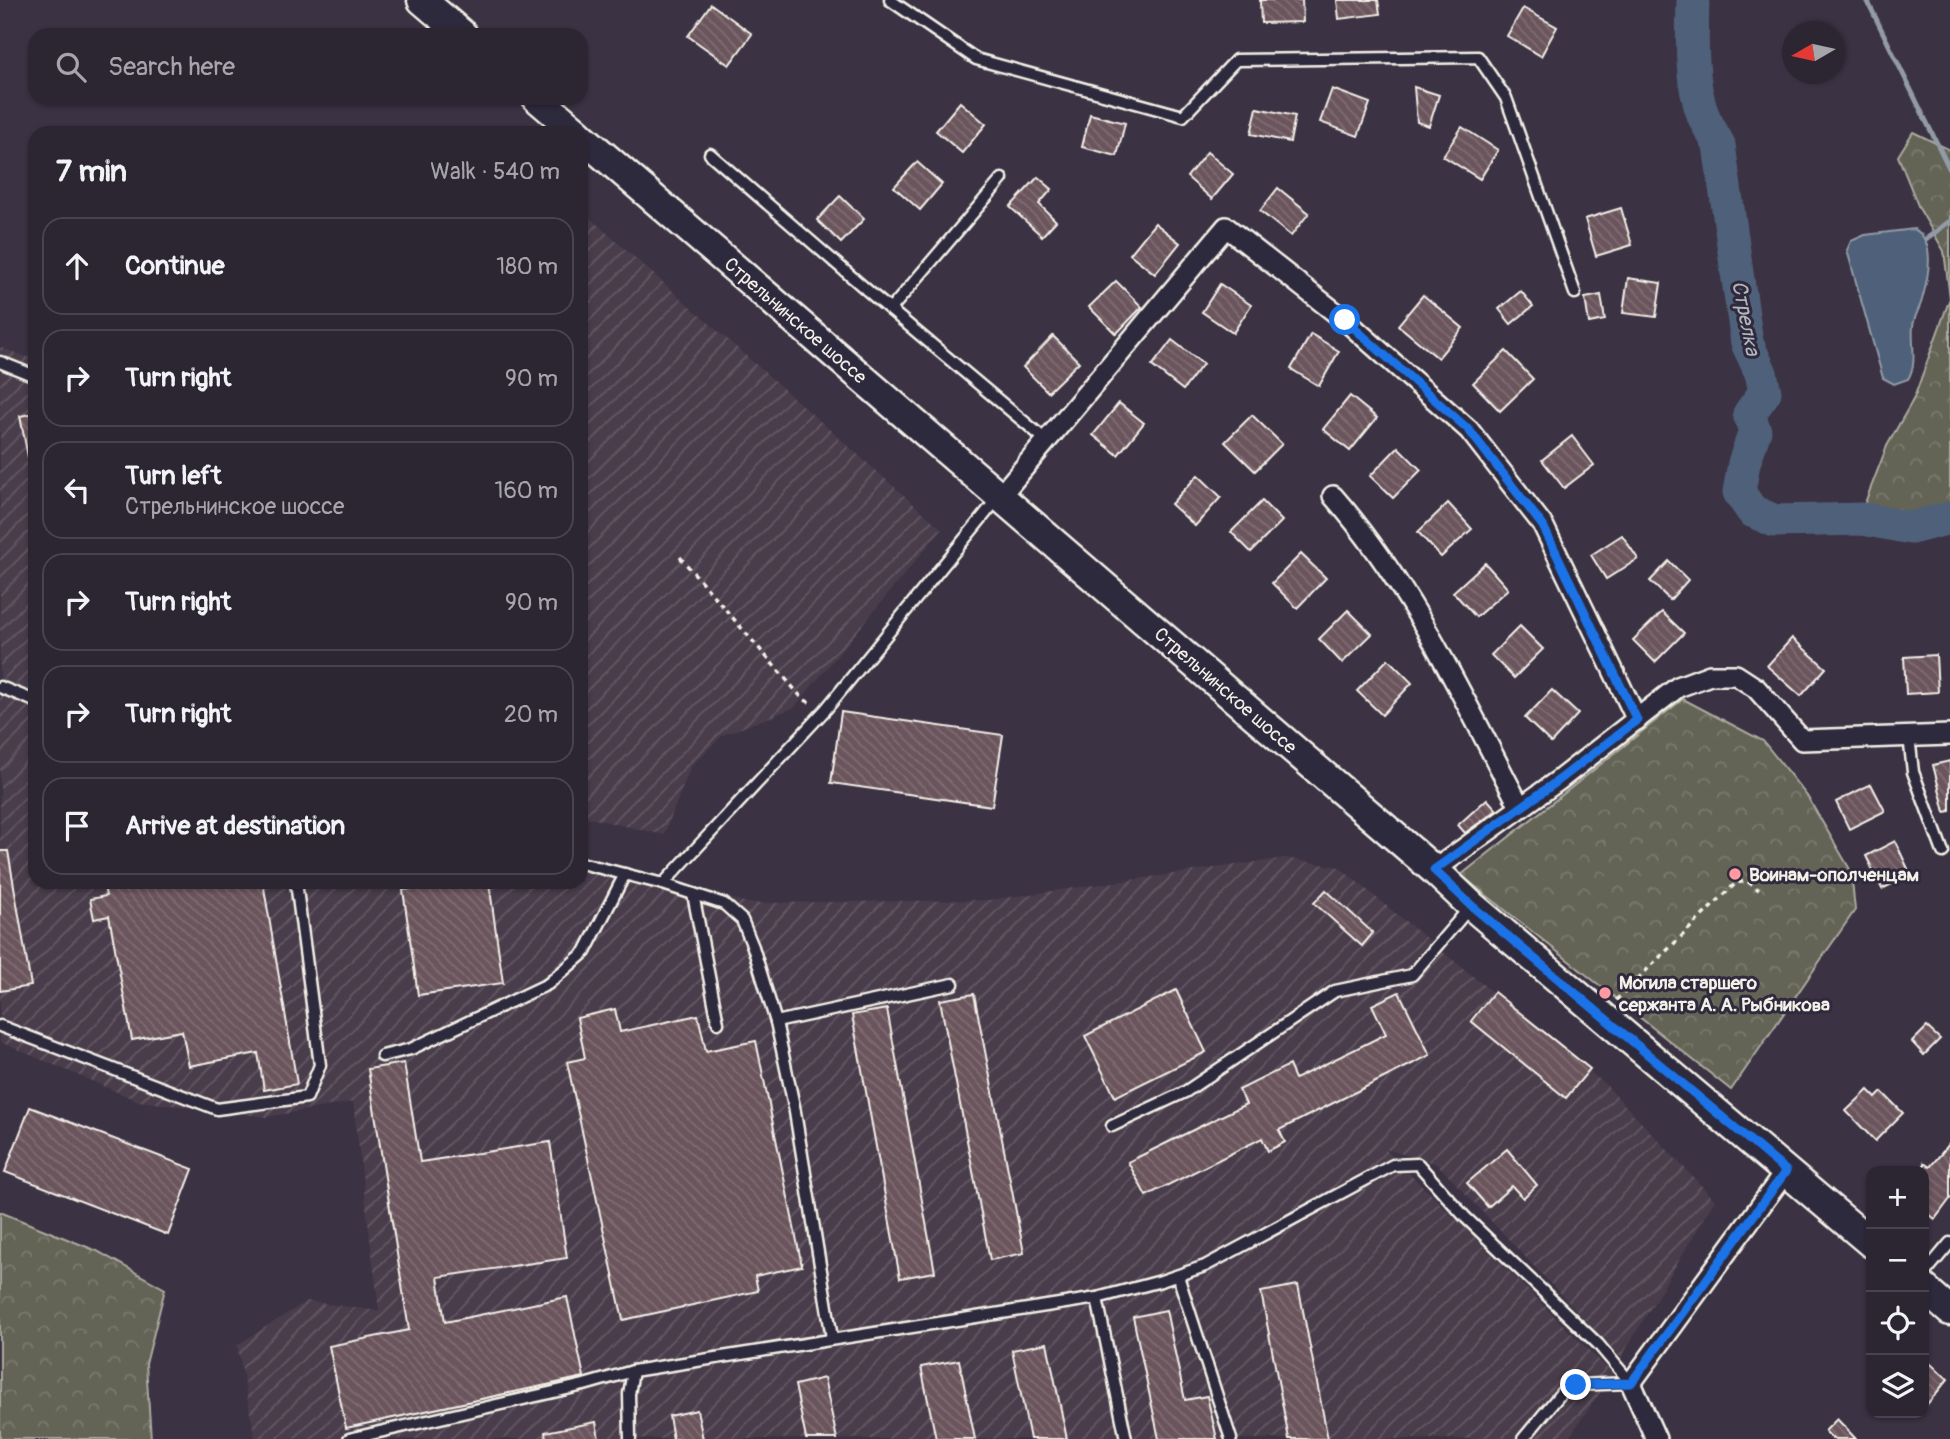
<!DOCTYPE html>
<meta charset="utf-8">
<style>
:root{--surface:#2c2632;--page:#38323e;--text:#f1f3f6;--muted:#a6a5ac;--line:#48434d}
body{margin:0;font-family:Pangolin,sans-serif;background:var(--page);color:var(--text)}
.controls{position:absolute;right:21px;bottom:21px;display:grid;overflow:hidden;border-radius:14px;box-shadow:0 2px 5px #0004}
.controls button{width:63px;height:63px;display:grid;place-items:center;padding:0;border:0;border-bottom:2px solid var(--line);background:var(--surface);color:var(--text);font:35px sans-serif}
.compass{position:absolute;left:1782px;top:21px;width:63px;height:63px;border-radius:50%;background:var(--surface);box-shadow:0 2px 5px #0004;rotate:261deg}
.stop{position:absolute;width:21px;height:21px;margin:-16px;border:5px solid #1a73e8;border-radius:50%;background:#fff}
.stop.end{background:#1a73e8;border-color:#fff;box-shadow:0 2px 7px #0008}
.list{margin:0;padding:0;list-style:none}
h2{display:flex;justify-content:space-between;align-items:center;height:91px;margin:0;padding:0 28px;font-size:30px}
h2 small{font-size:23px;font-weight:400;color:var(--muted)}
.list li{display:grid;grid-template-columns:46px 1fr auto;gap:21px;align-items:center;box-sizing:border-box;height:98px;margin:0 14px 14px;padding:0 14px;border:2px solid var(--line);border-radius:21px}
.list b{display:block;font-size:26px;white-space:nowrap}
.list p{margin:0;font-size:23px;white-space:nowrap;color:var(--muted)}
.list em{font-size:23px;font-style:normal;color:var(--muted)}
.icon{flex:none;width:38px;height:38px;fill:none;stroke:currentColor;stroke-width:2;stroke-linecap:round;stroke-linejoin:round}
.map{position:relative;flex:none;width:1950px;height:1439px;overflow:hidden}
.search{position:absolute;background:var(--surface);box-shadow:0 2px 5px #0004;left:28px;top:28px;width:560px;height:77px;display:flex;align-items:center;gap:18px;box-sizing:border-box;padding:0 24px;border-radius:21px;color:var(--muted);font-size:26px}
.panel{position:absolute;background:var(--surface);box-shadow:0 2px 5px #0004;left:28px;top:126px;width:560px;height:763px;border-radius:21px}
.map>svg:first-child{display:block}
</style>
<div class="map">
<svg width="1950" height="1439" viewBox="0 0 1950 1439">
<defs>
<pattern id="industrial-furrows" width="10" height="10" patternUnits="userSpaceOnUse" patternTransform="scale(1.75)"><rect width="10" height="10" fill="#493c4b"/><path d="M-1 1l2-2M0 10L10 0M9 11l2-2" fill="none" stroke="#645965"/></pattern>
<pattern id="forest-crowns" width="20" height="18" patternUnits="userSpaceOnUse" patternTransform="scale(1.75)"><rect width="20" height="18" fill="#636456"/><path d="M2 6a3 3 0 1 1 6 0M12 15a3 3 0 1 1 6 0" fill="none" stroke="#7a7b6e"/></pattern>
<pattern id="building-back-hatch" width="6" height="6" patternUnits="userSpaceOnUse" patternTransform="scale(1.75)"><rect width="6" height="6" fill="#6b545d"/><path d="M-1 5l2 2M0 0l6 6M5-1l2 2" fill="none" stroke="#816d74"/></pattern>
</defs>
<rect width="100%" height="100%" fill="#3b3243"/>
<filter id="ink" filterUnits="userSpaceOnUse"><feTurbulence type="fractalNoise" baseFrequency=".0143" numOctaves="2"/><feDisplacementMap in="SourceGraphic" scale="14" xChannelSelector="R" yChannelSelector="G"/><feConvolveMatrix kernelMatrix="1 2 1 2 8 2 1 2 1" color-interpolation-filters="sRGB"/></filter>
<g filter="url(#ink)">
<g fill="url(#industrial-furrows)">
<path d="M581,210L942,529L794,708L723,735L691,766L664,835L581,816Z"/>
<path d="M0,347L35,360V882H581V858L748,903L989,900L1285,858L1339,867L1604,1083L1715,1200L1621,1358L1437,1164L1385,1149L1613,1374L1568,1439H255L237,1345L307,1301L379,1311L353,1102L267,1117L138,1101L0,1042Z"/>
</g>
<g fill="url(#forest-crowns)" stroke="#acaa9f" stroke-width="2">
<path d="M1913,132L1950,150V519L1937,521L1863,508L1887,446L1914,398L1950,298L1944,251L1919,208L1898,156Z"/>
<path d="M1683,699L1763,741L1807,796L1851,871L1855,910L1731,1090L1461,875Z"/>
<path d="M0,1212L97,1251L165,1289L146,1364L151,1439H0Z"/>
</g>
<path fill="#50617a" stroke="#929ba6" stroke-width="2" d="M1914,229C1937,241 1928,278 1922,300C1920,308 1914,316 1913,326C1911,345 1918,362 1908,379L1894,384L1883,378L1847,250L1851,241L1865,235Z"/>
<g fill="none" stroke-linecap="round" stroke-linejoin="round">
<g stroke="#929ba6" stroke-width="5">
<path d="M1867,0L1950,170"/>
<path d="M1926,239L1950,221"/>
</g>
<path stroke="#50617a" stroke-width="33" d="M1693,0C1692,37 1690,80 1703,115C1707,125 1714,135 1719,145L1747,343L1761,373L1765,392L1749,414L1755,431L1744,463L1739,492L1752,511L1775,521L1863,519L1911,528L1950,518"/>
</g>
<g fill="url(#building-back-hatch)" stroke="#f4f1e8" stroke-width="2">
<path d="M1260,0H1302L1303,22L1261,23Z"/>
<path d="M1337,0H1378L1380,14L1339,19Z"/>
<path d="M711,4L752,34L729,65L688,36Z"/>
<path d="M1523,8L1557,27L1541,56L1507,36Z"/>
<path d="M1414,87L1439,95L1429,126L1417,122Z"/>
<path d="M1332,89L1370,103L1358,136L1320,122Z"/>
<path d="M960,102L986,124L962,153L936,131Z"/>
<path d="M1257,108L1295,116L1290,142L1251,134Z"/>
<path d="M1090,114L1125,123L1117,156L1082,147Z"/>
<path d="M1462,127L1498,150L1480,179L1443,156Z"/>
<path d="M1207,152L1233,174L1212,199L1187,177Z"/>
<path d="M917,162L942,184L920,210L894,187Z"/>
<path d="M1038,177L1052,189L1039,204L1056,221L1042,236L1010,207Z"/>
<path d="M1278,188L1309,213L1291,236L1260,211Z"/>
<path d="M840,196L864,219L841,243L817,220Z"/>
<path d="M1621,208L1632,245L1596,256L1585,219Z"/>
<path d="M1155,223L1180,243L1155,274L1130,254Z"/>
<path d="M1628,278L1661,283L1656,317L1623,313Z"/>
<path d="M1116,281L1142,307L1116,334L1089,307Z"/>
<path d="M1220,284L1251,305L1233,333L1202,312Z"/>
<path d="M1521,291L1533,306L1511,324L1499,309Z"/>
<path d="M1423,295L1463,328L1438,358L1398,325Z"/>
<path d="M1601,295L1605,320L1589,323L1585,298Z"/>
<path d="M1311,334L1339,351L1319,386L1291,369Z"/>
<path d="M1053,336L1079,362L1048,392L1023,367Z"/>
<path d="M1172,340L1203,364L1183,390L1152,366Z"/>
<path d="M1506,351L1533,379L1500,411L1473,383Z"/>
<path d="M1350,396L1377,418L1350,451L1323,429Z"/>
<path d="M1119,403L1144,423L1118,455L1093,435Z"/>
<path d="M35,413V457H28L20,416Z"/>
<path d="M1252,415L1282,444L1255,471L1225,442Z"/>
<path d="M1572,436L1594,465L1564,488L1542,460Z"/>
<path d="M1398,447L1421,470L1393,498L1370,476Z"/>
<path d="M1198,475L1221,497L1195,526L1171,504Z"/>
<path d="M1262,501L1282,521L1251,552L1231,532Z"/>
<path d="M1448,503L1472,529L1441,557L1418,532Z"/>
<path d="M1622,535L1638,559L1606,579L1591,555Z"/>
<path d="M1301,554L1326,578L1297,608L1272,583Z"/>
<path d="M1669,561L1688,580L1670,600L1650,581Z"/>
<path d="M1485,563L1508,589L1476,617L1453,592Z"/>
<path d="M1348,610L1372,634L1342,663L1319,639Z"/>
<path d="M1662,612L1684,633L1655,662L1633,640Z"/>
<path d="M1520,626L1543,649L1514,678L1491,655Z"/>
<path d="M1792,638L1826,668L1801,696L1767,666Z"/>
<path d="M1936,655L1938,692L1906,694L1904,657Z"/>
<path d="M1388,659L1412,683L1382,715L1357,691Z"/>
<path d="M1552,690L1578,714L1551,743L1525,718Z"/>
<path d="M841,712L1003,735L992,806L831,783Z"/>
<path d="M1950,761V811L1945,812L1933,765Z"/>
<path d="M1871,784L1885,811L1849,829L1836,802Z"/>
<path d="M1487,799L1497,810L1465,833L1458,825Z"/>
<path d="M1895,841L1911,875L1882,889L1866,856Z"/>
<path d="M0,851H8L31,986L0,991Z"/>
<path d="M103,882H263L297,1084L264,1090L258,1053L189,1066L182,1031L132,1040L109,916L94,919L90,899L106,896Z"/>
<path d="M458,882H489L503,983L418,995L403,890Z"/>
<path d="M1326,890L1373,933L1362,946L1314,903Z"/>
<path d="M1176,990L1206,1052L1115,1097L1085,1036Z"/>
<path d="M1399,992L1430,1055L1279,1130L1285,1142L1268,1151L1262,1138L1146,1196L1128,1162L1246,1104L1239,1090L1289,1065L1295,1079L1386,1034L1372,1005Z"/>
<path d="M1494,992L1590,1069L1566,1098L1471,1021Z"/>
<path d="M974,994L1024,1253L990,1260L940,1000Z"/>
<path d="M615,1009L620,1032L698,1015L706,1051L756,1041L802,1266L755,1276L758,1291L623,1320L567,1062L585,1058L577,1018Z"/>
<path d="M887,1009L935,1272L900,1278L852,1015Z"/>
<path d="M1927,1027L1940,1039L1924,1055L1912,1042Z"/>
<path d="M404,1063L420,1162L550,1142L567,1258L438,1277L445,1322L567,1297L584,1377L346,1428L329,1346L409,1330L368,1069Z"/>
<path d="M1868,1090L1876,1098L1882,1092L1903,1113L1875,1141L1846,1111Z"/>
<path d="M30,1107L193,1169L168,1235L5,1172Z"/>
<path d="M1950,1143V1199L1935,1219L1924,1210V1163L1930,1167Z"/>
<path d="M1507,1149L1537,1185L1523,1198L1512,1186L1488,1207L1467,1183Z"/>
<path d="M1298,1285L1328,1439H1289L1261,1292Z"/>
<path d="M1166,1310L1185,1400L1207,1396L1217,1439H1159L1133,1317Z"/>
<path d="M1047,1343L1067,1439H1030L1012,1350Z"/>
<path d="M1924,1358L1948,1379L1924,1408Z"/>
<path d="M959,1360L975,1439H936L921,1367Z"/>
<path d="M824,1378L837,1439H806L795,1385Z"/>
<path d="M697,1410L703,1439H673L669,1416Z"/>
<path d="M1837,1419L1856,1439H1833L1825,1431Z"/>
<path d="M596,1422L599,1439H546L545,1432Z"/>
</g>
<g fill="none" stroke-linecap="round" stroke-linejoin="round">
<defs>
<g id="service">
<path d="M890,0L976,59L1183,116L1236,60L1478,57L1506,98L1575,293"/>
<path d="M710,154L875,297L1047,441"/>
<path d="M890,310L1002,179"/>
<path d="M0,362L35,376"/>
<path d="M0,687L35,701"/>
<path d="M1909,736L1913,772L1943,852"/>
<path d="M581,863L663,884L724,904L742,920L753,947L776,1022L794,1106L832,1338"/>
<path d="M663,884L826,709L998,498"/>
<path d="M693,894L718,1023"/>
<path d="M776,1022L953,984"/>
<path d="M0,1026L217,1109L307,1097L320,1065L296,882"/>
<path d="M382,1056L411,1049L548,984L585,952L625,874"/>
<path d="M1112,1126L1185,1092L1335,991L1412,975L1471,906"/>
<path d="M1924,1274L1950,1243"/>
<path d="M1178,1276L1231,1439"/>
<path d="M1097,1298L1126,1439"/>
<path d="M349,1439L584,1385L633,1371"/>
<path d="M630,1439L629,1394L633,1371L1097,1298L1161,1281L1205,1266L1393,1165L1418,1164L1465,1217L1598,1344L1631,1383"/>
<path d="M1523,1439L1562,1392L1576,1385L1631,1383"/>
</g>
<g id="minor">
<path d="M1001,495L1226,227L1345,320L1469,430L1543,525L1637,720"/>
<path d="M1333,496C1413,587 1464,700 1520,807"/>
<path d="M1434,870L1559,780L1678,687L1710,675H1736L1756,688L1802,740L1950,735"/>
<path d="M1656,1439L1631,1383L1786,1171"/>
</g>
<g id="secondary">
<path d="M422,0L463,35"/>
<path d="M537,98L578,133"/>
<path d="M581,136L1434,870L1472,906L1871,1243"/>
<path d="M1924,1288L1950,1311"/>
</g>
</defs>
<use href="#service" stroke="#f4f1e8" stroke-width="15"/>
<use href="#minor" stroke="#f4f1e8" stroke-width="24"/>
<use href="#secondary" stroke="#f4f1e8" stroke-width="33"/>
<g stroke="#f4f1e8" stroke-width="3.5" stroke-dasharray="5 5" stroke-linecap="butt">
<path d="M680,557L803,699L811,703"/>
<path d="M1616,1000L1736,883L1747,881L1759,890"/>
</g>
<use href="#service" stroke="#2f2a3d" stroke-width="10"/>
<use href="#minor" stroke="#2f2a3d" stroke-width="19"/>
<use href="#secondary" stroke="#2f2a3d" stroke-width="28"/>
</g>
</g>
<g fill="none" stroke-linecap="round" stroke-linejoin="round" filter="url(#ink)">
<path stroke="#1a73e8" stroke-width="9" d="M1345,320L1469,430L1543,526L1637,720L1559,780L1434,870L1472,906L1786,1171L1631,1383L1576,1385"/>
</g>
<g fill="#ff9aa2" stroke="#2f2a3d" stroke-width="2.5">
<circle cx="1735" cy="874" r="7"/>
<circle cx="1605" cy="993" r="7"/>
</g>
<g text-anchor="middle" stroke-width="6" stroke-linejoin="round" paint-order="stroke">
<g font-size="19" fill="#f4f1e8" stroke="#2f2a3d">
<text transform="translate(796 320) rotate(41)" y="7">Стрельнинское шоссе</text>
<text transform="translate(1226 690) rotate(41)" y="7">Стрельнинское шоссе</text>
</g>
<g font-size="19" font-weight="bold" fill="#f4f1e8" stroke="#2f2a3d" text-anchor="start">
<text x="1749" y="881">Воинам-ополченцам</text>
<text x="1619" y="989">Могила старшего<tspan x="1619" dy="22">сержанта А. А. Рыбникова</tspan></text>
</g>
<g font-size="21" font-style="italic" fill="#b2b7bc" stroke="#2f2a3d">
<text transform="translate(1746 318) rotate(79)" y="7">Стрелка</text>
</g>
</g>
</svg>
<div class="controls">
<button>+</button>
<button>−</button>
<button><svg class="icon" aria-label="locate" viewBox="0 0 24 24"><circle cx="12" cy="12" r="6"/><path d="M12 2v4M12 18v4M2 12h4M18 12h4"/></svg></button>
<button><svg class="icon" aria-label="layers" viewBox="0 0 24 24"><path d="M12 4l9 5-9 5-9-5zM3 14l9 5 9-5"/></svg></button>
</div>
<svg class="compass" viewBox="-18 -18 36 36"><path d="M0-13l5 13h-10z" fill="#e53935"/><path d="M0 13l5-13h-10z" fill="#a6a5ac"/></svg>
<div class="stop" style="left:1345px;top:320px"></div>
<div class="stop end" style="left:1576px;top:1385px"></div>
<div class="search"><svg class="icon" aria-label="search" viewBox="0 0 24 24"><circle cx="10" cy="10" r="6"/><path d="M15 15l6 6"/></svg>Search here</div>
<section class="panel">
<h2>7 min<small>Walk · 540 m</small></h2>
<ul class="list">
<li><svg class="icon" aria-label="ahead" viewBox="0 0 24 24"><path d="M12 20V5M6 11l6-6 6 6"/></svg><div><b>Continue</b></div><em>180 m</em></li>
<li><svg class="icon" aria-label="right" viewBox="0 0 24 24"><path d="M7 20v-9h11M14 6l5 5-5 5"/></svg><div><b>Turn right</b></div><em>90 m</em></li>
<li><svg class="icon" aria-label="left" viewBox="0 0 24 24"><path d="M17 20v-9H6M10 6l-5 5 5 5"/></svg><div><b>Turn left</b><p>Стрельнинское шоссе</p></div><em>160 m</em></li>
<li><svg class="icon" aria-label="right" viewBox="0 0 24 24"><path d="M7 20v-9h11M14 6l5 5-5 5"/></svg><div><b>Turn right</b></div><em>90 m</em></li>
<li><svg class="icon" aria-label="right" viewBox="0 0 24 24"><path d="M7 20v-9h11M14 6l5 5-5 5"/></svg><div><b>Turn right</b></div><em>20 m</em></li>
<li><svg class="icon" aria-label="arrive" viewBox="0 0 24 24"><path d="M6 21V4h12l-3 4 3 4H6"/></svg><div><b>Arrive at destination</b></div></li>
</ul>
</section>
</div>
